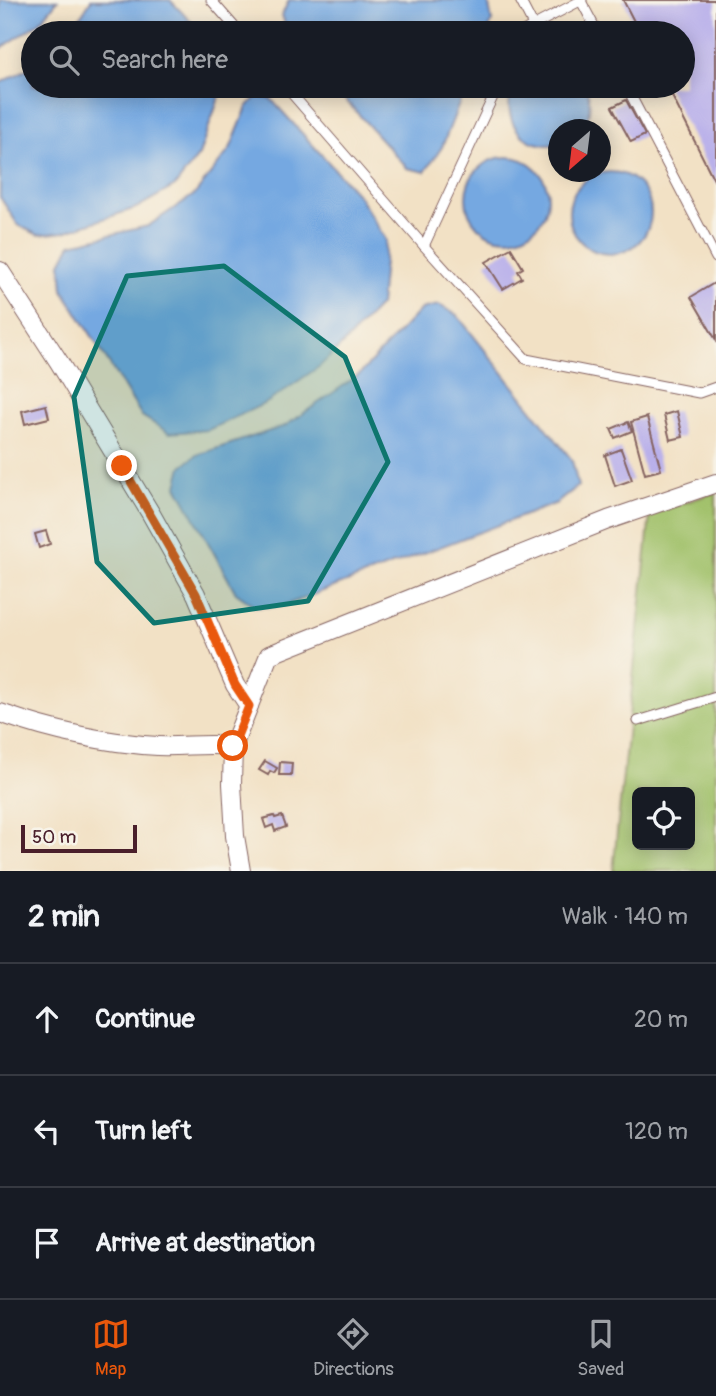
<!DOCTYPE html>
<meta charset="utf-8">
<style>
:root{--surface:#171b24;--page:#242831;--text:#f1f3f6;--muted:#9ea1a6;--line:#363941;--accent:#ea580c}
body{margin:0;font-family:Pangolin,sans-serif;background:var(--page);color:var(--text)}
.controls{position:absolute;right:21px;bottom:21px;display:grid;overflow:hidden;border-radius:10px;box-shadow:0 4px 18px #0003}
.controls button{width:63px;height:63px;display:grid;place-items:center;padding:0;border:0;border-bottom:2px solid var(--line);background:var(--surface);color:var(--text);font:35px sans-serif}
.compass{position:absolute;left:548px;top:119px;width:63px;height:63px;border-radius:50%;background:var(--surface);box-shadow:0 4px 18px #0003;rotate:208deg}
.scale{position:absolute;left:21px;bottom:18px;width:116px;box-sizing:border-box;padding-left:7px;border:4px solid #4a1f2b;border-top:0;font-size:19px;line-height:24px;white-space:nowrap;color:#4a1f2b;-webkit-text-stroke:5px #f7f3e8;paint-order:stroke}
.stop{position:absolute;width:21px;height:21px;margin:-16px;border:5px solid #ea580c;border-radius:50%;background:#fff}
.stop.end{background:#ea580c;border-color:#fff;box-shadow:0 2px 7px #0008}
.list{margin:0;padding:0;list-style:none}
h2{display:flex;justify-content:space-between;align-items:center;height:91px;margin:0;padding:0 28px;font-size:30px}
h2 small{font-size:23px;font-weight:400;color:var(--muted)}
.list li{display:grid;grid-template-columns:46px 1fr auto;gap:21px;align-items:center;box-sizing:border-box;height:112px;padding:0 28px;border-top:2px solid var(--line)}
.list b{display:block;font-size:26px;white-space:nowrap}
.list em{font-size:23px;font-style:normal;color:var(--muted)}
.icon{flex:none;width:38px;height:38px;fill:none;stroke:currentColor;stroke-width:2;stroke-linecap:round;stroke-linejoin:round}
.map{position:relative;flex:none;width:716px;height:871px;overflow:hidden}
.search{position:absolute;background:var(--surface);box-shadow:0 4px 18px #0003;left:21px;right:21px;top:21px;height:77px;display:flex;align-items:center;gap:18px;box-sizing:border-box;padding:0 24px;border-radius:38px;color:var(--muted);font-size:26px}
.sheet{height:427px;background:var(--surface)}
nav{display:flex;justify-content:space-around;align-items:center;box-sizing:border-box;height:98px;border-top:2px solid var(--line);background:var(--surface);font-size:19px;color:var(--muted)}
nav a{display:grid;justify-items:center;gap:4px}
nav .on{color:var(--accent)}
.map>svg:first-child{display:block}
</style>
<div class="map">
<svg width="716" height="871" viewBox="0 0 716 871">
<rect width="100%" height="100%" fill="#f7f3e8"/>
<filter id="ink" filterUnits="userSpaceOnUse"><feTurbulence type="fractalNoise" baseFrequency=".0143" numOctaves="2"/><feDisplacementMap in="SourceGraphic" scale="14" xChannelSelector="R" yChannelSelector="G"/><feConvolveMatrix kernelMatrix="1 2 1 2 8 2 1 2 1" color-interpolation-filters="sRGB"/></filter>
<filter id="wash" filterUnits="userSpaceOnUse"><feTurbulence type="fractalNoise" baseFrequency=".00686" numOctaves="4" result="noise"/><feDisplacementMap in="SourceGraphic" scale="28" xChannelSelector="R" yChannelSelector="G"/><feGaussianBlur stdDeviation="1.57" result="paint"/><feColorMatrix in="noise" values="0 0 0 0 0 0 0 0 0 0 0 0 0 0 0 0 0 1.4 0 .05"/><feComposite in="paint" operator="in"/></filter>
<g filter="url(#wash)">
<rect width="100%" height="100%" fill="#f2e1c5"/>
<path fill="#a1c16a" stroke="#76704a" stroke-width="2" fill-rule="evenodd" d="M716,492V871H613L650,514ZM637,792H690V845H637Z"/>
<g fill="#74a8e1" stroke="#5f6486" stroke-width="2">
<path d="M0,0H58L40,22L0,49Z"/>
<path d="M91,0H170L202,33H70Z"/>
<path d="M289,0H488L492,21L487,33H288L282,15Z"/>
<path d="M33,66V86H223L199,155L175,186L136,208L64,232L38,235L18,225L0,197V83Z"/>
<path d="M333,86H466L442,147L425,172L407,168Z"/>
<path d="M513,86H585C592,101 591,116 581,129L558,130V144C522,151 500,119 513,86Z"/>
<path d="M257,96L271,99L359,196L386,240L380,305L347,340L320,366L268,402L208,430L169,433L142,416L63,290L61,263L71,244L148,226L195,194L230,149L247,107Z"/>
<circle cx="507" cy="198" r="41"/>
<circle cx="610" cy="213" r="41"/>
<path d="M439,305L457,315L572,460L578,486L557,503L283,606L256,607L236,593L177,486L182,466L197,455L285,426L360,374L421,309Z"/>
</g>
<g id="blocks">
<g fill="#b9b0ea">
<path d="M623,0H716V184L667,86H683V33H640Z"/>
<path d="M626,100L645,135L631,142L612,107Z"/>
<path d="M511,248L523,268L518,271L522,278L503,289L486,262Z"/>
<path d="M716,282V340L691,297Z"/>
<path d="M46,405L49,418L25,424L22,411Z"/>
<path d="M677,411L683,437L670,440L664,415Z"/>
<path d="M647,417L661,470L645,474L631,422Z"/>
<path d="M628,422L632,431L615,438L611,429Z"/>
<path d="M621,449L632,480L615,486L605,455Z"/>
<path d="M46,531L50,544L39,548L35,534Z"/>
<path d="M265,761L277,768L274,773L270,771L268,775L259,770Z"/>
<path d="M280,762L292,763L291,775H279Z"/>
<path d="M274,816L275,818L282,816L286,827L275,831L273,825L266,828L263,819Z"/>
</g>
</g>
</g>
<g filter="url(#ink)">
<use href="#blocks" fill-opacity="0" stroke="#856361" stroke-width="2"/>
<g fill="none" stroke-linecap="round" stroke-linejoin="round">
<defs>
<g id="lane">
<path d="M211,0L240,33"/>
<path d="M520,0L533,25"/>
<path d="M581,1L598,33"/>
<path d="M522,33L523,31L582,0"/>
<path d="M285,86L424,246L526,359L699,393L716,387"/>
<path d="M626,86L716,258"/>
<path d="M424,246L498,86"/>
<path d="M638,721L716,697"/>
</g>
<g id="street">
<path d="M0,271L59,362L151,514L196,594L235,685L249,706"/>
<path d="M0,713C51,731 104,743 158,746C183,747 208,743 233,746"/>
<path d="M241,871L235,836L232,784L233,746L269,655L608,520L716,483"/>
</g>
</defs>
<use href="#lane" stroke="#856361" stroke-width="11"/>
<use href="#street" stroke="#856361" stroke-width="20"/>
<use href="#lane" stroke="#fff" stroke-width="9"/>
<use href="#street" stroke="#fff" stroke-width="18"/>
</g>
</g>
<g fill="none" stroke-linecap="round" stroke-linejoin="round" filter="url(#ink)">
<path stroke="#ea580c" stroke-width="9" d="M122,466L196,594L235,685L249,706L233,746"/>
</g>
<path fill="#0f766e" fill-opacity="0.2" stroke="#0f766e" stroke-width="5" stroke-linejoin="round" d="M224,266L345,357L388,462L308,601L154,623L97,562L74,397L127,276Z"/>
</svg>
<div class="controls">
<button><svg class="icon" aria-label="locate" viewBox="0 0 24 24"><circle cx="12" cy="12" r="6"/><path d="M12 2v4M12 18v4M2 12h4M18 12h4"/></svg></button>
</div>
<svg class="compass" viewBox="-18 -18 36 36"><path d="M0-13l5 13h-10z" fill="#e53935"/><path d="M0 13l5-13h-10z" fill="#9ea1a6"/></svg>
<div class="scale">50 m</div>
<div class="stop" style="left:233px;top:746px"></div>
<div class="stop end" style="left:122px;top:466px"></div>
<div class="search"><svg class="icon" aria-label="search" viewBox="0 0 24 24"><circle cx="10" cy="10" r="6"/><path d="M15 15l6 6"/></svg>Search here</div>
</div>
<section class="sheet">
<h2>2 min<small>Walk · 140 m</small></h2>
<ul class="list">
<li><svg class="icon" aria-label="ahead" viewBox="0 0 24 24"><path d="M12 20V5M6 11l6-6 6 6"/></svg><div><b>Continue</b></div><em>20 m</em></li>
<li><svg class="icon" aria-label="left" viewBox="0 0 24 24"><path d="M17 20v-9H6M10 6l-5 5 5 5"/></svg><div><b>Turn left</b></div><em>120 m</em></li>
<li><svg class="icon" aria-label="arrive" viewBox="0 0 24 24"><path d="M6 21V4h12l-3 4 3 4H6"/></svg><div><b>Arrive at destination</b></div></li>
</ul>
</section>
<nav>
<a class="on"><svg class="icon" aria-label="map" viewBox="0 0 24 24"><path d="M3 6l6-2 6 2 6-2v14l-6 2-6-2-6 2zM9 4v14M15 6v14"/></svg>Map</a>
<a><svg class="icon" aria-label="directions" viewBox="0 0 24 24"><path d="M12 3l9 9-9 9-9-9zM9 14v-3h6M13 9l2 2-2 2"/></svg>Directions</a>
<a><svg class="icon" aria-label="saved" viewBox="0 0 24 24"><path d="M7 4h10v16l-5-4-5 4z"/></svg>Saved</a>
</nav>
